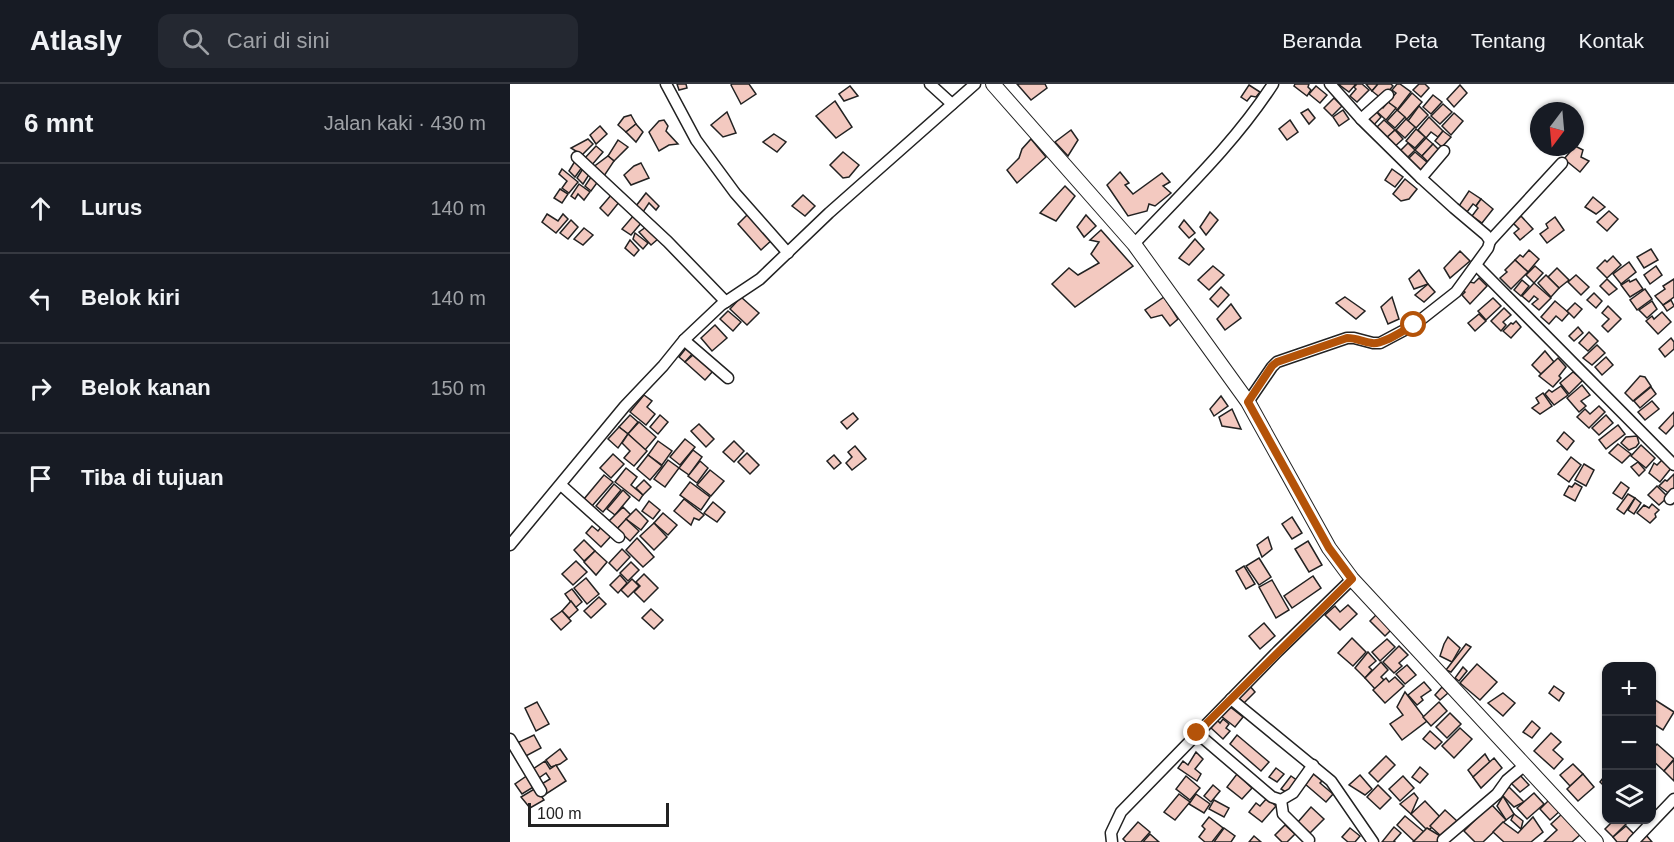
<!DOCTYPE html>
<html lang="id">
<meta charset="utf-8">
<style>
:root{--surface:#171b24;--page:#242831;--text:#f1f3f6;--muted:#9ea1a6;--line:#363941}
body{margin:0;font-family:Helvetica,sans-serif;background:var(--page);color:var(--text)}
.controls{position:absolute;right:18px;bottom:18px;display:grid;overflow:hidden;border-radius:12px;box-shadow:0 2px 4px #0004}
.controls button{width:54px;height:54px;display:grid;place-items:center;padding:0;border:0;border-bottom:2px solid var(--line);background:var(--surface);color:var(--text);font:30px sans-serif}
.compass{position:absolute;left:1020px;top:18px;width:54px;height:54px;border-radius:50%;background:var(--surface);box-shadow:0 2px 4px #0004;rotate:196deg}
.scale{position:absolute;left:18px;bottom:15px;width:141px;box-sizing:border-box;padding-left:6px;border:3px solid #222;border-top:0;font-size:16px;line-height:21px;white-space:nowrap;color:#222;-webkit-text-stroke:4px #fff;paint-order:stroke}
.stop{position:absolute;width:18px;height:18px;margin:-14px;border:4px solid #b45309;border-radius:50%;background:#fff}
.stop.end{background:#b45309;border-color:#fff;box-shadow:0 2px 6px #0008}
.list{margin:0;padding:0;list-style:none}
h2{display:flex;justify-content:space-between;align-items:center;height:78px;margin:0;padding:0 24px;font-size:26px}
h2 small{font-size:20px;font-weight:400;color:var(--muted)}
.list li{display:grid;grid-template-columns:39px 1fr auto;gap:18px;align-items:center;box-sizing:border-box;height:90px;padding:0 24px;border-top:2px solid var(--line)}
.list b{display:block;font-size:22px;white-space:nowrap}
.list em{font-size:20px;font-style:normal;color:var(--muted)}
.icon{flex:none;width:33px;height:33px;fill:none;stroke:currentColor;stroke-width:2;stroke-linecap:round;stroke-linejoin:round}
.map{position:relative;flex:none;width:1164px;height:758px;overflow:hidden}
header{display:flex;align-items:center;gap:36px;box-sizing:border-box;height:84px;padding:0 30px;background:var(--surface);border-bottom:2px solid var(--line)}
header strong{font-size:28px}
nav{display:flex;gap:33px;margin-inline-start:auto;font-size:21px}
.search{width:420px;height:54px;background:var(--page);display:flex;align-items:center;gap:15px;box-sizing:border-box;padding:0 21px;border-radius:12px;color:var(--muted);font-size:22px}
main{display:flex}
aside{flex:1;background:var(--surface)}
.map>svg:first-child{display:block}
</style>
<header>
<strong>Atlasly</strong>
<div class="search"><svg class="icon" aria-label="search" viewBox="0 0 24 24"><circle cx="10" cy="10" r="6"/><path d="M15 15l6 6"/></svg>Cari di sini</div>
<nav><a>Beranda</a><a>Peta</a><a>Tentang</a><a>Kontak</a></nav>
</header>
<main>
<aside>
<h2>6 mnt<small>Jalan kaki · 430 m</small></h2>
<ul class="list">
<li><svg class="icon" aria-label="ahead" viewBox="0 0 24 24"><path d="M12 20V5M6 11l6-6 6 6"/></svg><div><b>Lurus</b></div><em>140 m</em></li>
<li><svg class="icon" aria-label="left" viewBox="0 0 24 24"><path d="M17 20v-9H6M10 6l-5 5 5 5"/></svg><div><b>Belok kiri</b></div><em>140 m</em></li>
<li><svg class="icon" aria-label="right" viewBox="0 0 24 24"><path d="M7 20v-9h11M14 6l5 5-5 5"/></svg><div><b>Belok kanan</b></div><em>150 m</em></li>
<li><svg class="icon" aria-label="arrive" viewBox="0 0 24 24"><path d="M6 21V4h12l-3 4 3 4H6"/></svg><div><b>Tiba di tujuan</b></div></li>
</ul>
</aside>
<div class="map">
<svg width="1164" height="758" viewBox="0 0 1164 758">
<rect width="100%" height="100%" fill="#fff"/>
<g fill="#f3c9c0" stroke="#222" stroke-width="1.5">
<path d="M167,0H176L177,4L169,6Z"/>
<path d="M222,0H239L246,10L231,20L221,1Z"/>
<path d="M507,0H535L537,4L521,16Z"/>
<path d="M785,0H799L798,3L801,6L797,12L784,2Z"/>
<path d="M828,0H846L839,8Z"/>
<path d="M847,0H852L859,6L847,18L840,12L846,5L844,3Z"/>
<path d="M856,0H868L862,7Z"/>
<path d="M868,0H881L883,2L872,15L862,7Z"/>
<path d="M887,0H890L901,8L887,26L878,18L886,9L882,6Z"/>
<path d="M909,0H915L919,4L911,13L903,6Z"/>
<path d="M739,1L750,8L746,13L741,12L737,17L731,13Z"/>
<path d="M950,1L957,9L944,23L937,15Z"/>
<path d="M340,2L348,12L334,17L329,10Z"/>
<path d="M806,2L817,11L810,19L799,10Z"/>
<path d="M902,9L912,18L897,35L887,27Z"/>
<path d="M923,11L932,18L921,30L913,23Z"/>
<path d="M824,14L832,22L822,32L814,24Z"/>
<path d="M325,17L342,43L326,54L306,32Z"/>
<path d="M878,18L886,24L876,36L865,26L870,21L873,24Z"/>
<path d="M933,20L942,28L930,40L921,32Z"/>
<path d="M909,22L918,31L906,44L898,37Z"/>
<path d="M798,25L805,34L799,40L791,29Z"/>
<path d="M864,25L871,33L863,42L856,36Z"/>
<path d="M833,26L839,35L829,42L823,33Z"/>
<path d="M887,26L895,33L885,44L877,37Z"/>
<path d="M217,28L226,49L213,53L201,41Z"/>
<path d="M944,29L953,37L941,51L932,42Z"/>
<path d="M121,31L126,40L116,48L108,41L114,33Z"/>
<path d="M919,33L933,47L928,53L921,48L916,54L908,46Z"/>
<path d="M896,35L905,43L895,54L886,46Z"/>
<path d="M154,36L158,42L156,47L168,60L159,61L149,67L139,48L149,37Z"/>
<path d="M780,36L788,48L777,56L769,45Z"/>
<path d="M874,36L885,46L875,55L866,44Z"/>
<path d="M126,40L133,48L126,58L116,48Z"/>
<path d="M90,42L97,50L86,60L80,51Z"/>
<path d="M906,45L915,53L905,64L896,57Z"/>
<path d="M561,46L568,56L558,72L545,58Z"/>
<path d="M885,46L893,55L882,65L874,56Z"/>
<path d="M933,47L941,53L932,63L925,57Z"/>
<path d="M264,50L276,58L267,68L253,58Z"/>
<path d="M916,54L923,60L912,72L905,66Z"/>
<path d="M78,55L83,60L72,71L61,64Z"/>
<path d="M521,55L536,73L507,99L497,86L509,74L512,65Z"/>
<path d="M108,56L118,63L104,77L98,72Z"/>
<path d="M898,59L905,66L896,75L889,68Z"/>
<path d="M923,60L929,66L918,78L912,72Z"/>
<path d="M86,62L93,68L81,82L74,75Z"/>
<path d="M1065,62L1073,66L1071,73L1079,77L1070,88L1054,75Z"/>
<path d="M333,68L349,81L339,93L333,94L320,81Z"/>
<path d="M905,68L918,79L910,88L897,76Z"/>
<path d="M98,72L104,77L94,92L82,84Z"/>
<path d="M65,77L73,82L65,93L59,87Z"/>
<path d="M131,79L139,94L121,101L114,91L124,82Z"/>
<path d="M74,83L80,89L73,100L67,94Z"/>
<path d="M52,85L68,98L59,109L52,104L57,97L49,90Z"/>
<path d="M882,85L893,93L885,103L875,96Z"/>
<path d="M610,88L619,99L615,101L623,110L652,89L660,98L653,102L661,109L645,122L639,120L637,127L618,132L597,101Z"/>
<path d="M83,90L89,96L81,107L75,102Z"/>
<path d="M895,95L907,105L899,115L891,117L883,110Z"/>
<path d="M69,100L80,108L74,116L68,110L65,115L61,112Z"/>
<path d="M555,102L565,112L546,137L530,129Z"/>
<path d="M50,105L58,110L52,119L44,114Z"/>
<path d="M959,107L971,115L966,122L963,120L957,128L949,122Z"/>
<path d="M136,109L149,122L146,126L139,119L133,128L126,122Z"/>
<path d="M102,110L110,117L98,132L90,124Z"/>
<path d="M293,111L305,122L295,132L282,122Z"/>
<path d="M1083,113L1095,123L1086,130L1075,123Z"/>
<path d="M971,115L983,125L972,139L962,132L968,124L966,122Z"/>
<path d="M1099,127L1108,135L1097,147L1087,138Z"/>
<path d="M700,128L708,136L696,151L690,143Z"/>
<path d="M239,129L263,155L251,166L228,140Z"/>
<path d="M37,130L48,137L53,130L58,135L46,149L32,138Z"/>
<path d="M124,131L132,138L121,151L112,145Z"/>
<path d="M576,131L586,142L574,153L567,143Z"/>
<path d="M1011,132L1023,145L1010,156L1004,149L1009,145L1003,139Z"/>
<path d="M1045,133L1054,146L1037,159L1030,150L1038,144L1036,140Z"/>
<path d="M61,136L68,143L58,155L50,149Z"/>
<path d="M674,136L685,149L679,154L669,143Z"/>
<path d="M136,143L148,155L141,161L129,148Z"/>
<path d="M74,144L83,151L73,161L64,155Z"/>
<path d="M591,146L623,182L565,223L542,200L559,184L568,191L589,179L581,170L589,158L580,156Z"/>
<path d="M125,149L138,159L133,165L123,155Z"/>
<path d="M685,155L694,165L679,181L669,174Z"/>
<path d="M120,156L129,166L124,172L115,164Z"/>
<path d="M1141,165L1148,176L1134,184L1127,173Z"/>
<path d="M1019,166L1029,175L1018,188L1005,176L1010,171L1013,173Z"/>
<path d="M950,167L960,177L940,194L934,184Z"/>
<path d="M1103,172L1111,181L1097,194L1087,184L1095,176L1097,178Z"/>
<path d="M1005,176L1018,188L1001,205L990,194L997,188L995,186Z"/>
<path d="M1119,178L1126,188L1111,200L1103,190Z"/>
<path d="M703,182L714,191L699,206L688,196Z"/>
<path d="M1025,182L1033,189L1024,199L1016,191Z"/>
<path d="M1146,182L1152,191L1140,200L1134,191Z"/>
<path d="M1047,184L1059,196L1049,204L1038,193Z"/>
<path d="M909,186L918,200L904,205L899,195Z"/>
<path d="M1036,191L1049,204L1041,213L1028,199Z"/>
<path d="M1066,191L1079,203L1071,211L1058,198Z"/>
<path d="M969,194L977,202L960,220L952,211L955,208L952,206L960,198L964,199Z"/>
<path d="M1097,195L1107,205L1099,211L1090,202Z"/>
<path d="M1126,195L1133,205L1120,213L1111,201L1119,196L1120,198Z"/>
<path d="M1164,195V213L1153,221L1145,212L1155,205L1153,202Z"/>
<path d="M1012,196L1019,202L1011,212L1004,206Z"/>
<path d="M1024,199L1041,214L1029,226L1022,220L1028,215L1024,212L1019,218L1012,212Z"/>
<path d="M918,200L925,208L914,218L905,211Z"/>
<path d="M711,203L719,211L708,223L700,215Z"/>
<path d="M1135,205L1142,215L1127,226L1120,216Z"/>
<path d="M1084,209L1092,217L1086,224L1077,216Z"/>
<path d="M231,213L249,229L237,241L220,225Z"/>
<path d="M654,213L668,235L660,242L652,231L641,234L635,226Z"/>
<path d="M835,213L855,227L846,235L826,219Z"/>
<path d="M882,213L889,235L878,240L871,223Z"/>
<path d="M983,214L991,222L976,236L968,227Z"/>
<path d="M1161,216L1164,222L1157,227L1153,221Z"/>
<path d="M1045,217L1059,229L1052,237L1046,232L1039,240L1031,233Z"/>
<path d="M1142,217L1147,225L1137,234L1129,226Z"/>
<path d="M1065,219L1072,225L1064,234L1057,227Z"/>
<path d="M721,220L731,234L715,246L707,235Z"/>
<path d="M1098,222L1111,235L1098,248L1092,242L1099,235L1092,229Z"/>
<path d="M994,224L1001,231L993,238L996,241L991,247L981,237Z"/>
<path d="M218,227L231,238L223,247L210,235Z"/>
<path d="M1152,228L1161,238L1148,250L1136,237L1142,232L1144,235Z"/>
<path d="M969,230L976,237L965,247L958,239Z"/>
<path d="M1006,237L1011,243L1001,254L993,247L1001,239L1003,240Z"/>
<path d="M205,241L217,254L202,267L191,254Z"/>
<path d="M1068,243L1073,249L1064,257L1059,252Z"/>
<path d="M1079,248L1088,257L1078,267L1069,259Z"/>
<path d="M1161,254L1164,258V265L1155,273L1149,265Z"/>
<path d="M1087,261L1095,269L1082,281L1073,274Z"/>
<path d="M177,263L183,269L175,278L169,273Z"/>
<path d="M1035,267L1044,278L1031,290L1022,281Z"/>
<path d="M183,271L203,287L195,296L175,278Z"/>
<path d="M1096,273L1103,281L1092,291L1085,283Z"/>
<path d="M1048,274L1056,283L1049,292L1051,294L1043,303L1029,292Z"/>
<path d="M1063,288L1073,296L1059,310L1050,299Z"/>
<path d="M1130,292L1135,293L1141,302L1123,317L1115,309Z"/>
<path d="M1072,301L1080,311L1071,317L1076,322L1069,328L1057,314Z"/>
<path d="M1051,302L1058,311L1044,321L1035,310L1039,306L1042,308Z"/>
<path d="M1141,303L1146,310L1130,324L1124,317Z"/>
<path d="M1033,309L1042,322L1030,330L1022,324L1029,319L1026,314Z"/>
<path d="M134,311L142,317L137,323L145,330L136,341L120,328Z"/>
<path d="M711,312L718,322L704,332L700,325Z"/>
<path d="M1142,317L1149,325L1135,336L1128,328Z"/>
<path d="M1089,322L1095,328L1079,344L1067,333L1075,325L1080,330Z"/>
<path d="M722,325L731,345L712,342L709,333Z"/>
<path d="M1164,328V341L1156,350L1149,344Z"/>
<path d="M343,329L348,335L337,345L331,338Z"/>
<path d="M120,331L128,338L118,350L109,343Z"/>
<path d="M150,331L158,338L148,350L140,343Z"/>
<path d="M1096,331L1103,339L1089,351L1082,344Z"/>
<path d="M129,338L146,353L135,366L118,350Z"/>
<path d="M189,340L204,355L196,363L181,347Z"/>
<path d="M1108,341L1115,350L1096,365L1089,356Z"/>
<path d="M109,343L118,350L108,364L98,355Z"/>
<path d="M1054,348L1064,357L1057,366L1047,357Z"/>
<path d="M118,350L137,367L124,382L114,374L120,367L112,359Z"/>
<path d="M1127,352L1129,359L1126,363L1119,366L1111,359L1116,353Z"/>
<path d="M175,355L185,363L170,381L160,373Z"/>
<path d="M148,357L162,367L152,381L138,371Z"/>
<path d="M224,357L234,367L224,378L213,368Z"/>
<path d="M1108,360L1121,370L1112,379L1099,369Z"/>
<path d="M1131,361L1145,374L1136,384L1121,372Z"/>
<path d="M345,362L356,375L342,386L336,379L342,373L338,368Z"/>
<path d="M183,366L192,373L179,391L169,384Z"/>
<path d="M237,369L249,381L240,390L228,378Z"/>
<path d="M103,370L114,380L101,394L90,384Z"/>
<path d="M138,371L152,382L140,396L127,385Z"/>
<path d="M324,371L331,379L324,385L317,377Z"/>
<path d="M1061,373L1071,381L1059,398L1048,390Z"/>
<path d="M1153,375L1162,383L1150,398L1139,389L1144,379L1147,381Z"/>
<path d="M158,376L169,384L155,403L144,395Z"/>
<path d="M190,377L198,384L187,399L178,392Z"/>
<path d="M1128,378L1135,386L1129,392L1121,383Z"/>
<path d="M1074,380L1084,386L1076,402L1065,396Z"/>
<path d="M116,384L127,393L121,401L133,411L129,417L105,398Z"/>
<path d="M200,386L214,397L201,412L187,401Z"/>
<path d="M1164,390V407L1161,411L1149,402L1155,396L1157,397Z"/>
<path d="M94,391L103,398L82,422L74,415Z"/>
<path d="M134,396L141,403L133,411L126,404Z"/>
<path d="M180,398L200,413L191,426L170,411Z"/>
<path d="M1111,398L1119,404L1112,415L1103,409Z"/>
<path d="M1065,399L1072,403L1065,417L1054,411L1059,402L1062,403Z"/>
<path d="M104,400L111,406L93,428L86,422Z"/>
<path d="M1147,402L1158,413L1149,421L1138,411Z"/>
<path d="M113,406L120,413L105,431L97,425Z"/>
<path d="M1118,410L1125,414L1114,430L1107,425Z"/>
<path d="M1125,414L1131,419L1124,430L1118,426Z"/>
<path d="M174,415L194,431L189,436L184,434L181,441L164,427Z"/>
<path d="M139,417L150,426L143,435L132,427Z"/>
<path d="M203,418L215,428L207,438L194,429Z"/>
<path d="M1142,420L1149,426L1145,430L1146,433L1140,439L1127,429L1134,421L1139,424Z"/>
<path d="M113,423L121,431L107,445L99,437Z"/>
<path d="M126,425L138,437L131,446L116,435Z"/>
<path d="M153,429L167,441L158,451L144,439Z"/>
<path d="M782,433L792,449L782,455L772,440Z"/>
<path d="M116,435L129,447L120,457L107,445Z"/>
<path d="M144,439L157,453L144,466L130,452Z"/>
<path d="M82,442L88,447L92,442L102,451L91,463L76,449Z"/>
<path d="M758,453L762,465L752,473L747,461Z"/>
<path d="M127,454L144,473L133,483L116,466Z"/>
<path d="M74,456L85,467L74,477L64,466Z"/>
<path d="M798,457L812,481L799,488L785,465Z"/>
<path d="M112,465L120,473L107,487L99,479Z"/>
<path d="M85,467L97,478L86,491L74,478Z"/>
<path d="M749,474L761,493L749,501L736,482Z"/>
<path d="M66,477L77,488L63,501L52,490Z"/>
<path d="M121,478L129,486L118,497L110,489Z"/>
<path d="M734,482L745,500L736,505L726,487Z"/>
<path d="M134,490L148,504L134,518L124,508L130,502L126,498Z"/>
<path d="M110,491L117,499L108,509L100,501Z"/>
<path d="M803,492L811,504L782,524L774,512Z"/>
<path d="M76,494L89,510L77,520L64,504Z"/>
<path d="M122,495L129,502L118,513L111,506Z"/>
<path d="M762,496L779,526L766,534L749,503Z"/>
<path d="M62,505L72,518L65,524L55,510Z"/>
<path d="M89,513L96,520L81,534L74,527Z"/>
<path d="M61,517L68,526L59,534L52,527Z"/>
<path d="M838,521L847,530L830,546L815,531L825,522L830,528Z"/>
<path d="M141,525L153,536L144,545L132,534Z"/>
<path d="M52,527L61,537L51,546L41,535Z"/>
<path d="M868,529L883,544L875,552L860,537Z"/>
<path d="M754,539L765,552L750,565L739,552Z"/>
<path d="M938,553L950,564L942,578L930,572L934,560Z"/>
<path d="M842,554L856,568L843,582L828,569Z"/>
<path d="M877,555L885,563L870,577L862,568Z"/>
<path d="M956,560L961,563L941,588L936,586Z"/>
<path d="M889,562L898,571L889,579L892,582L884,589L873,578Z"/>
<path d="M858,568L866,577L859,583L862,586L855,594L845,584Z"/>
<path d="M871,578L878,586L871,593L874,596L865,605L855,594Z"/>
<path d="M967,580L987,598L970,616L950,599Z"/>
<path d="M897,581L906,591L895,600L886,590Z"/>
<path d="M953,583L957,587L949,597L945,594Z"/>
<path d="M885,593L894,602L875,619L863,606L876,594L879,598Z"/>
<path d="M914,598L921,606L911,613L913,616L907,621L898,611Z"/>
<path d="M739,601L745,608L734,619L728,613Z"/>
<path d="M1044,602L1054,609L1049,617L1039,609Z"/>
<path d="M932,603L938,609L930,616L925,611Z"/>
<path d="M895,608L917,637L892,656L880,640L893,631L887,623Z"/>
<path d="M993,609L1005,619L993,632L978,619Z"/>
<path d="M1142,614L1164,628L1153,646L1142,639Z"/>
<path d="M27,618L39,640L26,647L15,624Z"/>
<path d="M929,618L937,627L921,642L913,633Z"/>
<path d="M719,622L733,633L725,643L711,632Z"/>
<path d="M940,629L951,640L937,654L926,643Z"/>
<path d="M713,635L719,640L716,644L720,647L713,655L701,644L707,636L710,639Z"/>
<path d="M1022,637L1030,644L1022,654L1013,648Z"/>
<path d="M950,644L962,655L944,674L932,662Z"/>
<path d="M920,647L932,658L925,665L913,655Z"/>
<path d="M1041,649L1051,658L1043,666L1053,675L1044,685L1024,667Z"/>
<path d="M24,651L31,664L14,673L7,659Z"/>
<path d="M727,651L759,678L751,687L720,660Z"/>
<path d="M1147,660L1164,675L1154,687L1142,676V666Z"/>
<path d="M50,665L57,675L50,680L41,683L36,676Z"/>
<path d="M686,668L693,675L685,685L691,690L687,697L668,684L673,677L678,681Z"/>
<path d="M975,670L980,678L963,693L958,686Z"/>
<path d="M876,672L885,681L868,698L859,689Z"/>
<path d="M984,674L992,684L971,704L963,693Z"/>
<path d="M1164,676V697L1154,687Z"/>
<path d="M35,677L40,685L46,681L56,697L36,710L30,701L40,695L36,689L26,696L20,687Z"/>
<path d="M1063,680L1073,690L1060,702L1050,691Z"/>
<path d="M910,683L918,690L910,699L902,693Z"/>
<path d="M766,684L774,690L767,698L759,693Z"/>
<path d="M806,687L815,694L810,699L823,710L816,718L795,700Z"/>
<path d="M727,690L742,704L732,715L717,703Z"/>
<path d="M1009,690L1019,701L1010,708L1000,698Z"/>
<path d="M1073,690L1084,703L1068,717L1057,705Z"/>
<path d="M1096,690V704L1090,698Z"/>
<path d="M18,691L25,702L12,710L5,700Z"/>
<path d="M850,691L862,705L855,711L839,701Z"/>
<path d="M676,692L690,704L680,716L666,705Z"/>
<path d="M781,692L788,697L779,710L771,705Z"/>
<path d="M893,692L904,704L890,717L879,705Z"/>
<path d="M703,701L710,707L701,718L694,712Z"/>
<path d="M868,701L881,714L870,725L857,713Z"/>
<path d="M999,703L1014,718L1004,723L991,710Z"/>
<path d="M26,704L34,716L20,724L11,713Z"/>
<path d="M904,709L908,714L901,730L890,720Z"/>
<path d="M1024,709L1034,720L1017,735L1007,724Z"/>
<path d="M669,710L680,718L665,736L654,728Z"/>
<path d="M686,710L700,720L694,729L679,720Z"/>
<path d="M993,712L1004,730L996,736L987,722Z"/>
<path d="M757,714L766,722L752,738L739,728L746,719L750,722Z"/>
<path d="M1040,715L1050,727L1040,736L1030,725Z"/>
<path d="M704,716L719,724L714,733L699,725Z"/>
<path d="M915,717L931,734L918,747L901,730Z"/>
<path d="M981,720L996,736L973,758H965L954,747Z"/>
<path d="M801,723L814,735L800,749L788,738Z"/>
<path d="M935,726L947,737L932,753L920,742Z"/>
<path d="M1053,729L1071,750L1062,758H1034L1047,746L1041,740Z"/>
<path d="M1004,730L1013,737L1011,745L1001,736Z"/>
<path d="M895,732L914,748L905,758L887,741Z"/>
<path d="M699,733L713,744L702,758H695L689,753L695,745L692,742Z"/>
<path d="M1023,733L1033,748L1021,758H994L983,748L993,738L1008,749Z"/>
<path d="M1104,736H1120L1103,753L1095,745Z"/>
<path d="M628,738L640,748L631,758H616L613,755Z"/>
<path d="M775,741L785,750L777,758H772L765,751Z"/>
<path d="M1116,742L1124,750L1116,758H1107L1103,753Z"/>
<path d="M884,743L891,749L884,757L885,758H872Z"/>
<path d="M714,744L725,752L721,758H704Z"/>
<path d="M840,744L850,752L845,758H838L832,753Z"/>
<path d="M917,744L932,753L927,758H903Z"/>
<path d="M640,750L649,758H633Z"/>
<path d="M1136,751L1142,758H1129Z"/>
<path d="M744,752L751,758H739Z"/>
</g>
<g fill="none" stroke-linecap="round" stroke-linejoin="round">
<defs>
<g id="minor">
<path d="M156,0L186,56L225,109L278,169"/>
<path d="M420,0L442,20"/>
<path d="M851,35L878,11"/>
<path d="M67,73L158,158L216,218"/>
<path d="M911,94L934,67"/>
<path d="M980,157L1052,79"/>
<path d="M624,160C672,109 725,59 763,0"/>
<path d="M966,181L1164,381"/>
<path d="M174,256L218,294"/>
<path d="M738,318L762,283L767,278L837,254H844L863,259H870L904,241L946,208L978,164L980,157L976,151L944,124L911,94L851,35L820,0"/>
<path d="M51,401L109,453"/>
<path d="M1160,415L1164,410"/>
<path d="M0,461L115,322L153,282L174,256L211,221L250,195L319,129L465,0"/>
<path d="M721,615L821,697L863,758"/>
<path d="M687,649L762,713L771,716L783,709L803,681"/>
<path d="M0,655L31,707"/>
<path d="M771,716L773,730L799,756"/>
<path d="M933,756L987,710L997,696L1015,681"/>
<path d="M602,758L601,749L611,728L768,567L842,495"/>
<path d="M1123,758L1164,715"/>
</g>
<path id="major" d="M483,0L624,160L738,318L819,464L842,495L1086,758"/>
</defs>
<use href="#minor" stroke="#222" stroke-width="13"/>
<use href="#major" stroke="#222" stroke-width="16"/>
<use href="#minor" stroke="#fff" stroke-width="10"/>
<use href="#major" stroke="#fff" stroke-width="14"/>
</g>
<g fill="none" stroke-linecap="round" stroke-linejoin="round">
<path stroke="#b45309" stroke-width="8" d="M687,649L842,495L819,464L738,318L762,282L767,278L837,254C847,254 853,258 862,259C873,261 893,246 904,241"/>
</g>
</svg>
<div class="controls">
<button>+</button>
<button>−</button>
<button><svg class="icon" aria-label="layers" viewBox="0 0 24 24"><path d="M12 4l9 5-9 5-9-5zM3 14l9 5 9-5"/></svg></button>
</div>
<svg class="compass" viewBox="-18 -18 36 36"><path d="M0-13l5 13h-10z" fill="#e53935"/><path d="M0 13l5-13h-10z" fill="#9ea1a6"/></svg>
<div class="scale">100 m</div>
<div class="stop" style="left:904px;top:241px"></div>
<div class="stop end" style="left:687px;top:649px"></div>
</div>
</main>
